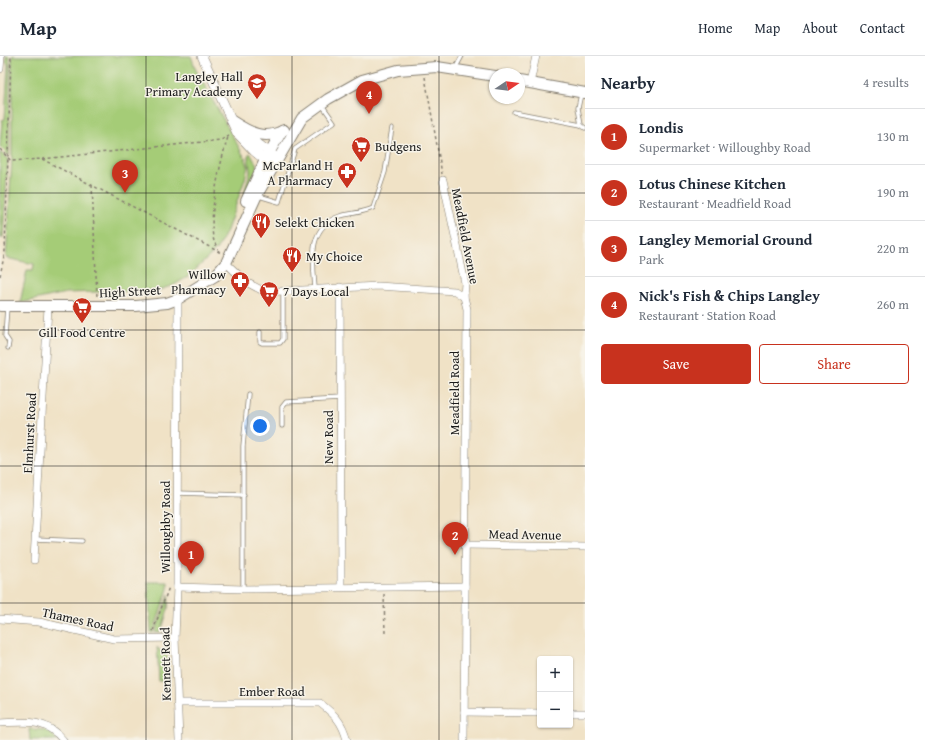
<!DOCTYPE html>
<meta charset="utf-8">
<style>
:root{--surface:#fff;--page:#f2f2f3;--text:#1f2937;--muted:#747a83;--line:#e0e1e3;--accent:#c8321e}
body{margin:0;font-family:"Gentium Book Plus",serif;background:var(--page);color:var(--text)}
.controls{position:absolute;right:12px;bottom:12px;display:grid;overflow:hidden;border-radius:4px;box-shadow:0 1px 3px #0004}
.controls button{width:36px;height:36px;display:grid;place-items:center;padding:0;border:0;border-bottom:1px solid var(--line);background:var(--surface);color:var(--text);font:20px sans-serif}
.compass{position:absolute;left:489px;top:12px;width:36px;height:36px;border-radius:50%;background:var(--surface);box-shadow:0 1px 3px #0004;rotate:77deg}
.you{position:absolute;left:260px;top:370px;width:14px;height:14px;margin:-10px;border:3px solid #fff;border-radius:50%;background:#1a73e8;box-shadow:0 0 0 6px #1a73e833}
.badge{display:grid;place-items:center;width:26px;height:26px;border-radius:50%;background:var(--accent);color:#fff;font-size:13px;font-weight:700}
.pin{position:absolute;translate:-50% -33px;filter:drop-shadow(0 1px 2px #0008)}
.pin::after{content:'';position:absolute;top:21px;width:14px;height:12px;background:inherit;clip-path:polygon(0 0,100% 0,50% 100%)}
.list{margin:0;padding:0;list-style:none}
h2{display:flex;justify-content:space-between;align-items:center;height:52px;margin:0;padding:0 16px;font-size:17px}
h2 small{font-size:13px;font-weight:400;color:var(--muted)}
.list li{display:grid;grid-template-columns:26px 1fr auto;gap:12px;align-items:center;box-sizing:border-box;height:56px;padding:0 16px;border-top:1px solid var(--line)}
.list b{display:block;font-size:15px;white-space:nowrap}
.list p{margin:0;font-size:13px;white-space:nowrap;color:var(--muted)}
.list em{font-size:13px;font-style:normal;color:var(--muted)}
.actions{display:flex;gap:8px;padding:12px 16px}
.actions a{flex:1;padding:9px 0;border:1px solid var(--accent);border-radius:4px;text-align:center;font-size:14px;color:var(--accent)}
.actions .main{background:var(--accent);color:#fff}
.map{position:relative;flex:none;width:585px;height:684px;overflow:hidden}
header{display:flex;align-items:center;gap:24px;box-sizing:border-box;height:56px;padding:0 20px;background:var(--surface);border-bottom:1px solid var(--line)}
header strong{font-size:19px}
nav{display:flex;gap:22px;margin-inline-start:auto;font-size:14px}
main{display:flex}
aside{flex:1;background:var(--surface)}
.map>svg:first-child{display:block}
</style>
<header>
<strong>Map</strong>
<nav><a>Home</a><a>Map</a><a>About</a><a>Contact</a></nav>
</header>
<main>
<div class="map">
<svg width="585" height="684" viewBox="0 0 585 684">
<rect width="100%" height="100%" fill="#f7f3e8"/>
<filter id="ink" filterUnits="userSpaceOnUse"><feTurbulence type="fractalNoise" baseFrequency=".025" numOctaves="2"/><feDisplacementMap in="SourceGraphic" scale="8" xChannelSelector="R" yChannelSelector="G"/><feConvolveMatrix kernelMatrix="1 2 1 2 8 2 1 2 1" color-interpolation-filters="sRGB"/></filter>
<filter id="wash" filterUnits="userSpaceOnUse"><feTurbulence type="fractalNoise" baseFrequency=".012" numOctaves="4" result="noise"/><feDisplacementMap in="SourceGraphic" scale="16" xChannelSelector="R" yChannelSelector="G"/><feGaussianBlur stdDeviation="0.9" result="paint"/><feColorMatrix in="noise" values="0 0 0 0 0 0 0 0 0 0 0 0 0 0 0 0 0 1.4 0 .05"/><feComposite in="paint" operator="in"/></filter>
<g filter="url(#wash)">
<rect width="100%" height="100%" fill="#f0e2c6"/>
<g fill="#a5cc77" stroke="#60744a">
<path d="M6,0H9L10,9L9,100L0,91L2,64L5,63L8,8L6,6Z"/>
<path d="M12,0H191L196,14L246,104L248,110L245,123L226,177L216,194L189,220L174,229L159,234L66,237L20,247L27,214H33L34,208L6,202L12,102Z"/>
<path d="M0,96L8,103L3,181L0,182Z"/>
<path d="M250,97L257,109L258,113L243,142L250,116L248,99Z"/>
<path d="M148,526H168V533L153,577H151Z"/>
<path d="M169,538L168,553L161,576L155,577Z"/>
<path d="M157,591L168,602L169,625H159Z"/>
<path d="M29,673L47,674L58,684H30Z"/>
</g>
</g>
<g filter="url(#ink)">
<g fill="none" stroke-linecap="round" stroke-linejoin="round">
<defs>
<g id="service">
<path d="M455,13L462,0"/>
<path d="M581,38L578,52L581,69L585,72"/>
<path d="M514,56L581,69"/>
<path d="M259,140L279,146L295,93L334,66L322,49"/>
<path d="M315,232C313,205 307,171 340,160C351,157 362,157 373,152L385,116L392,72"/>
<path d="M7,251L5,280L9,286L8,292"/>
<path d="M260,276V286L262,287H280L283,283V235"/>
<path d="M282,370V351L286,346L340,343"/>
<path d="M177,437L244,439"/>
<path d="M35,483L82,485"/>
<path d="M243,533V390L248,338"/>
</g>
<g id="minor">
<path d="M0,13L1,0"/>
<path d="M530,27L536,0"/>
<path d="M443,124L465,227L464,241L467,253L464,684"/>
<path d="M226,207L246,226L265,236L378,230L455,235L464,241"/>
<path d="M340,231L341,531"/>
<path d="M178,243L177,531L243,533L465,530"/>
<path d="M465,489L585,491"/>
<path d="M34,504L48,251"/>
<path d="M177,531L175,582L179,684"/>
<path d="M0,563L39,566L114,583L175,582"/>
<path d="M177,647H320C335,659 342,665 347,684"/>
<path d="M464,656L540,657"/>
<path d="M570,657H585"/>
<path d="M0,667C26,666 45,662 63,684"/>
</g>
<g id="tertiary">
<path d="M202,0L237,77L254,95L265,104L277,103"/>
<path d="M240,74L274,100"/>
</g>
<g id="secondary">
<path d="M519,25L585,37"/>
<path d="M232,65C249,76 264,85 284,74"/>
<path d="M246,145L265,104L282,75"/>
<path d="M0,250H136L167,247L178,243L215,220L226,207L257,139L302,62L328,43L362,24L398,14L437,11L495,20"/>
</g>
</defs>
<use href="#service" stroke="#867f71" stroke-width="5"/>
<use href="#minor" stroke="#867f71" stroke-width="8"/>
<use href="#tertiary" stroke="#867f71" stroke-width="10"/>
<use href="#secondary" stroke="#867f71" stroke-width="12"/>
<g stroke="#867f71" stroke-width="1.5" stroke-dasharray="3 3" stroke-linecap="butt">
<path d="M425,21L442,118"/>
<path d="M0,93L11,105L42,103L221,84L229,80"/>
<path d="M42,103L221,197"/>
<path d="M92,129L97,241"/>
<path d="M219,196C218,192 215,188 214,185C207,163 221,103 228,81"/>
<path d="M0,220L5,195L11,0"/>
<path d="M384,538L385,578"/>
<path d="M153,575L169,531"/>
</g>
<use href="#service" stroke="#fff" stroke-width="3.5"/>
<use href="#minor" stroke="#fff" stroke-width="7"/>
<use href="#tertiary" stroke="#fff" stroke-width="9"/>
<use href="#secondary" stroke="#fff" stroke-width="10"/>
</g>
</g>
<path fill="none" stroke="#1c1c1c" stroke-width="1" stroke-opacity="0.55" d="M146,0V684M292,0V684M439,0V684M0,137H585M0,274H585M0,410H585M0,547H585"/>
<defs>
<symbol id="school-pin" viewBox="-11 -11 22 30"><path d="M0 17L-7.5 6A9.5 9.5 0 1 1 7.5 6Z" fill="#c8321e" stroke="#f7f3e8"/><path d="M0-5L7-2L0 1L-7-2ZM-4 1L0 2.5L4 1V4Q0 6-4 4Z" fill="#fff"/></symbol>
<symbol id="supermarket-pin" viewBox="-11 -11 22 30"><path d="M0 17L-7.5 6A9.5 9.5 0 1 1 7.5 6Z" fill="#c8321e" stroke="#f7f3e8"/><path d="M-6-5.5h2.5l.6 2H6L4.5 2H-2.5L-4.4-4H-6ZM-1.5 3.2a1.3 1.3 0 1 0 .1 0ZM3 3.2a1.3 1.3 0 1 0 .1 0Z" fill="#fff"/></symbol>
<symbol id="pharmacy-pin" viewBox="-11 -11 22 30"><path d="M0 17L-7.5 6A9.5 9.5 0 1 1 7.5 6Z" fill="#c8321e" stroke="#f7f3e8"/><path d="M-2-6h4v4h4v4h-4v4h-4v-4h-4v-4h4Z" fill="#fff"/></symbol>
<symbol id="restaurant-pin" viewBox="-11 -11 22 30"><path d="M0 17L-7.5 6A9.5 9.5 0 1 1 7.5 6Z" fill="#c8321e" stroke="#f7f3e8"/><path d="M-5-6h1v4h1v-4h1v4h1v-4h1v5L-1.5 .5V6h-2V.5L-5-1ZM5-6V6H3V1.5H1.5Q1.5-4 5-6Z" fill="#fff"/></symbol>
</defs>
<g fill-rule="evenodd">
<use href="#school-pin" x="246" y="16" width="22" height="30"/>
<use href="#supermarket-pin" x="350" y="79" width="22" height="30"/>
<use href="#pharmacy-pin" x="336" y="105" width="22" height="30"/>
<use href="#restaurant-pin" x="250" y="155" width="22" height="30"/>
<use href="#restaurant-pin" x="281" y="189" width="22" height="30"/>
<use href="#pharmacy-pin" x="229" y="214" width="22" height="30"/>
<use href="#supermarket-pin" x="258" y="224" width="22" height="30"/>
<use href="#supermarket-pin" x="71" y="240" width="22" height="30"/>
</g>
<g text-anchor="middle" stroke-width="3" stroke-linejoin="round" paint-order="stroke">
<g font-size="13" fill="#1c1c1c" stroke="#f7f3e8" text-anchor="start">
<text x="243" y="25" text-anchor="end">Langley Hall<tspan x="243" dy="15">Primary Academy</tspan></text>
<text x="375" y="95">Budgens</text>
<text x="333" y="114" text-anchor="end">McParland H<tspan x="333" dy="15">A Pharmacy</tspan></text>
<text x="275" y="171">Selekt Chicken</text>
<text x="306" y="205">My Choice</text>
<text x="226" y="223" text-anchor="end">Willow<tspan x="226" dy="15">Pharmacy</tspan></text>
<text x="283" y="240">7 Days Local</text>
<text x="82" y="281" text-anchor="middle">Gill Food Centre</text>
</g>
<g font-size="13" fill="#1c1c1c" stroke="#f7f3e8">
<text transform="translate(466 180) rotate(79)" y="5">Meadfield Avenue</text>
<text transform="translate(130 235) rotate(-3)" y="5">High Street</text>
<text transform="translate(454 337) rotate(-90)" y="5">Meadfield Road</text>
<text transform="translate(29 377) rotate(-87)" y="5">Elmhurst Road</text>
<text transform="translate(328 381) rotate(-90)" y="5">New Road</text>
<text transform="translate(165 471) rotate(-90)" y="5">Willoughby Road</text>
<text transform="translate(525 478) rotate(1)" y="5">Mead Avenue</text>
<text transform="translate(78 563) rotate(12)" y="5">Thames Road</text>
<text transform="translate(165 608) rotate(-91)" y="5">Kennett Road</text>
<text x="272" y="640">Ember Road</text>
</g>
</g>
</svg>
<div class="controls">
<button>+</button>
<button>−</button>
</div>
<svg class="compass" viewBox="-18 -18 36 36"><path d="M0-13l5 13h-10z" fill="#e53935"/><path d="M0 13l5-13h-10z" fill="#747a83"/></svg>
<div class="you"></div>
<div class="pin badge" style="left:191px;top:518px">1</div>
<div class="pin badge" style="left:455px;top:499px">2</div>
<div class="pin badge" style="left:125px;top:137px">3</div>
<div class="pin badge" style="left:369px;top:58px">4</div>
</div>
<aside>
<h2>Nearby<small>4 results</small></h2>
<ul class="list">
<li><span class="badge">1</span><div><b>Londis</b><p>Supermarket · Willoughby Road</p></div><em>130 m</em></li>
<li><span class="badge">2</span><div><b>Lotus Chinese Kitchen</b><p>Restaurant · Meadfield Road</p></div><em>190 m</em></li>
<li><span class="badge">3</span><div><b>Langley Memorial Ground</b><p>Park</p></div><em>220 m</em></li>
<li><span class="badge">4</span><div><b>Nick's Fish &amp; Chips Langley</b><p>Restaurant · Station Road</p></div><em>260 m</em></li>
</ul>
<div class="actions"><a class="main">Save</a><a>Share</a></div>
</aside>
</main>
